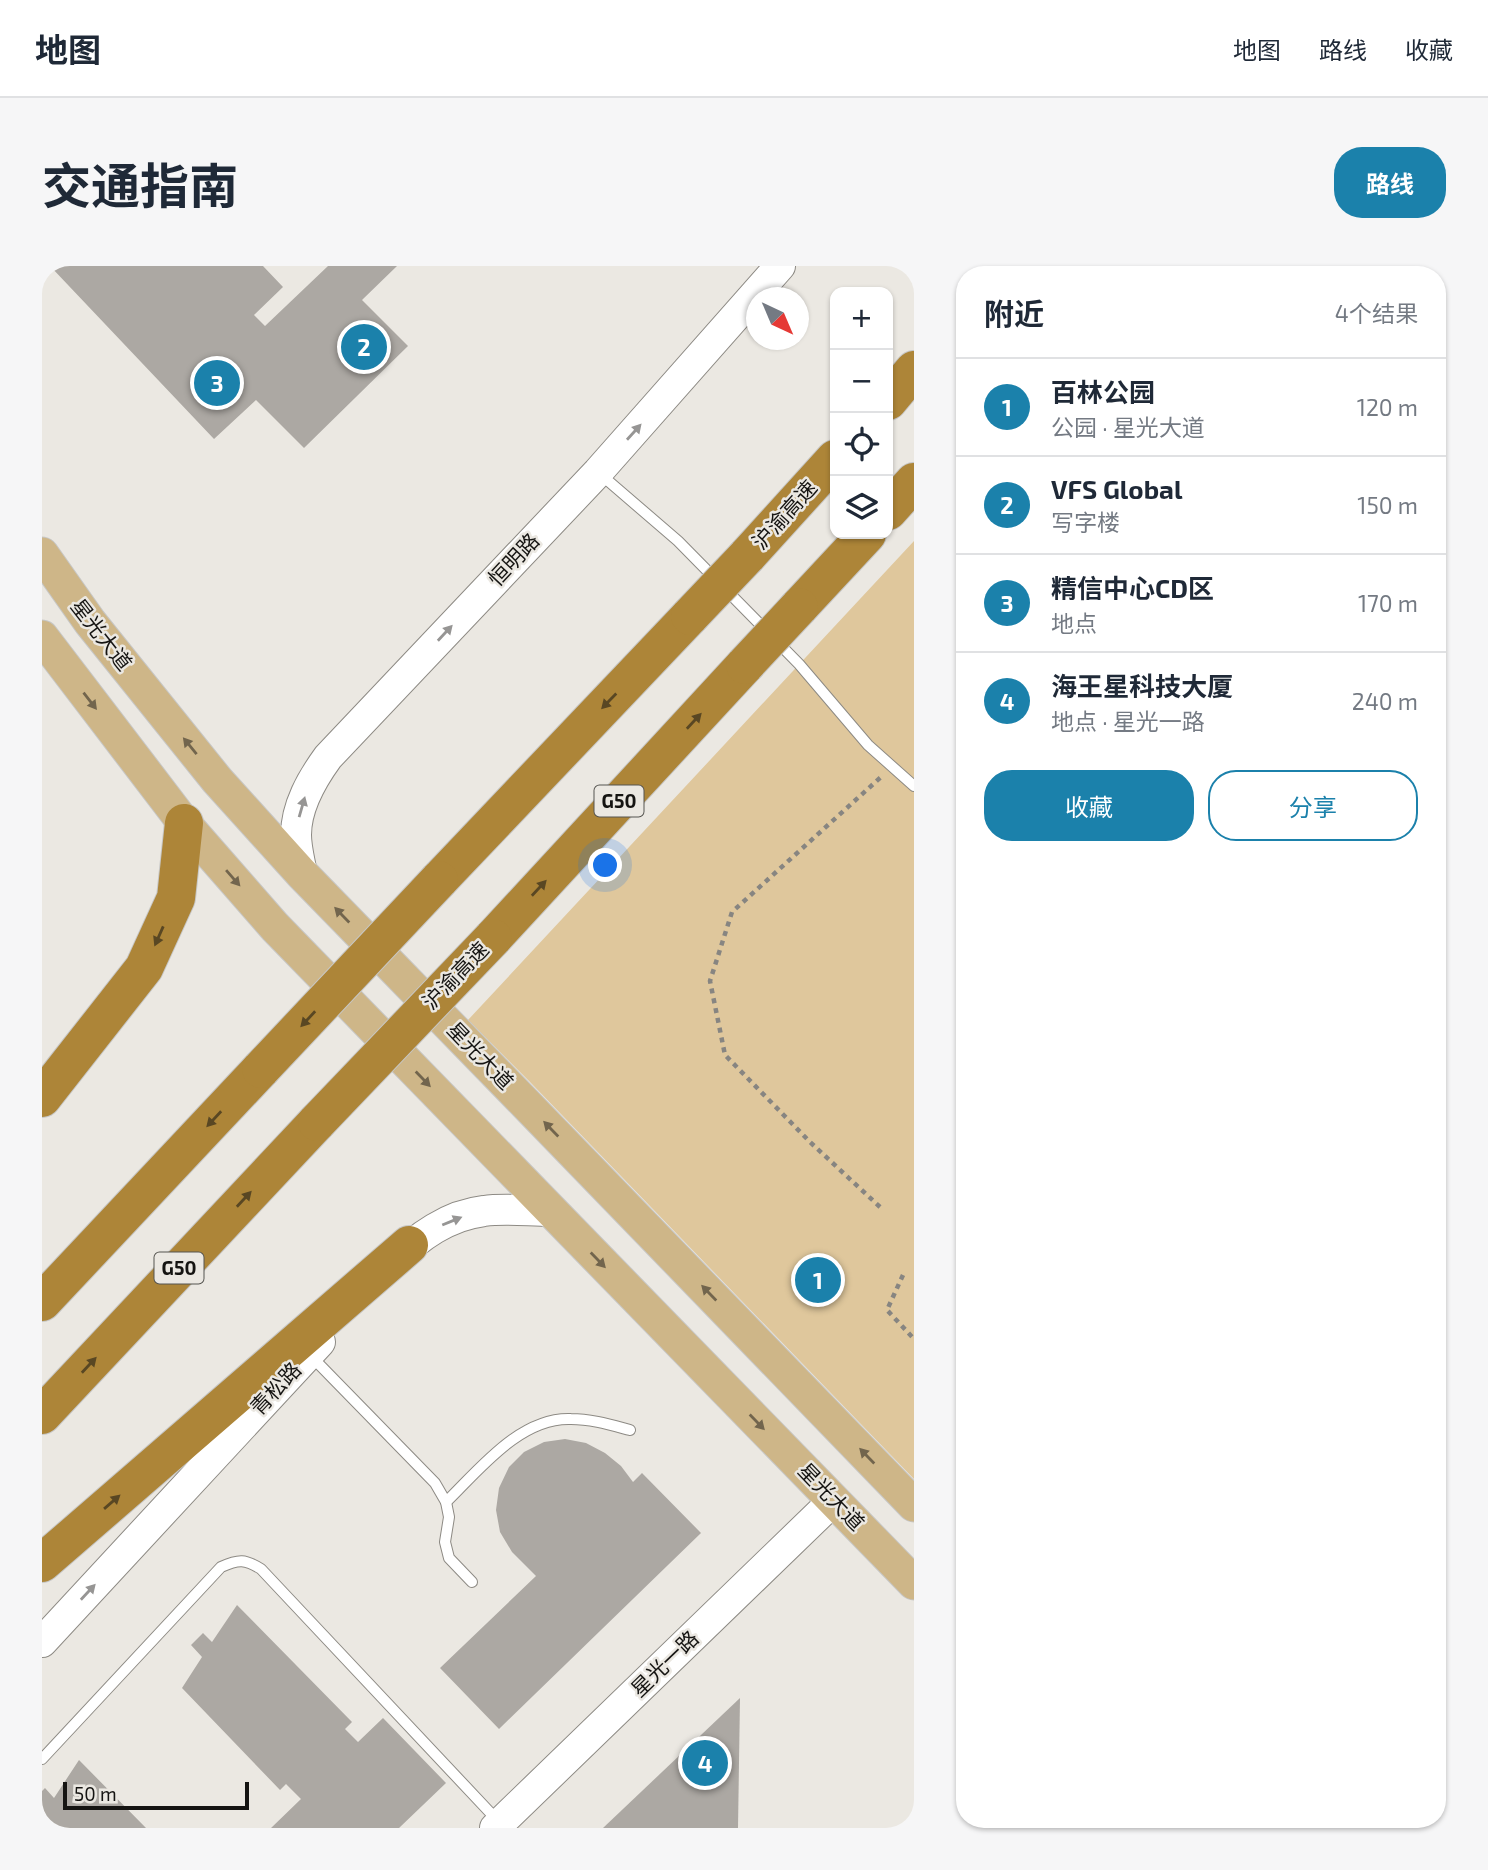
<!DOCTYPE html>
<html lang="zh">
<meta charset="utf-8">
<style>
:root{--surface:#fff;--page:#f6f6f7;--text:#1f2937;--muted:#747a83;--line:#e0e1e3;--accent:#1b81ab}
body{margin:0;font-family:"Exo 2","Noto Sans SC",sans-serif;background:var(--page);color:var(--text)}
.controls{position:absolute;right:21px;top:21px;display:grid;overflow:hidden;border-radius:14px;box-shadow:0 2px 5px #0004}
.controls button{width:63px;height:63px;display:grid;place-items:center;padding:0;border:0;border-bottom:2px solid var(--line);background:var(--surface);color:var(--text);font:35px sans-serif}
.compass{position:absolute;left:704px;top:21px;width:63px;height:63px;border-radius:50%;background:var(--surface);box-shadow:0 2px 5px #0004;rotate:136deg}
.scale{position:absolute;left:21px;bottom:18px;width:186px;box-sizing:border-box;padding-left:7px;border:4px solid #151412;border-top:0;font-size:19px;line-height:24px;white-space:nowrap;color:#151412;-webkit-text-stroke:5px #ebe8e2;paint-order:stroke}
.you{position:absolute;left:564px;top:600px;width:24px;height:24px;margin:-18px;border:5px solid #fff;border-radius:50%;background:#1a73e8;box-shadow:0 0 0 10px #1a73e833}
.badge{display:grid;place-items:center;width:46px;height:46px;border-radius:50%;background:var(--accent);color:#fff;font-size:23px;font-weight:700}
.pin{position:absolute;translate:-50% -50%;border:4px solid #fff;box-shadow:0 2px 7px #0006}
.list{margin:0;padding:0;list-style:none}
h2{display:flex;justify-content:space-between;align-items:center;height:91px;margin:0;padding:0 28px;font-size:30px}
h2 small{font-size:23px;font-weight:400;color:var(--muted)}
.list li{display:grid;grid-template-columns:46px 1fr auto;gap:21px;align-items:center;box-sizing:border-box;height:98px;padding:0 28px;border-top:2px solid var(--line)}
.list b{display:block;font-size:26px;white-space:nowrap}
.list p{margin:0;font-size:23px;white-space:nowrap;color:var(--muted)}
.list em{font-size:23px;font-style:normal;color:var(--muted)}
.actions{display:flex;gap:14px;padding:21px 28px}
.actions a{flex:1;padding:16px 0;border:2px solid var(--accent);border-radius:28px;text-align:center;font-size:24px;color:var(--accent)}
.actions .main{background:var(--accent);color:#fff}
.icon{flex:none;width:38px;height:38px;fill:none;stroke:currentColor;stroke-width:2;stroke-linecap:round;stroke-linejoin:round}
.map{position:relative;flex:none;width:872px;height:1562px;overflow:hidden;border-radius:28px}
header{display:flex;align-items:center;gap:42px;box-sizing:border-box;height:98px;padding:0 35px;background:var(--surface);border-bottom:2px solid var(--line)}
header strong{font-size:33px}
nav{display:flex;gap:38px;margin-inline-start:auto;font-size:24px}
.intro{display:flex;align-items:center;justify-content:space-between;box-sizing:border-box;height:168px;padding:0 42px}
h1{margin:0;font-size:49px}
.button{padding:18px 32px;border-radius:28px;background:var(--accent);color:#fff;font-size:24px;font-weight:700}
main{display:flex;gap:42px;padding:0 42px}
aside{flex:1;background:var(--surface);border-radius:28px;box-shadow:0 2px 5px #0004}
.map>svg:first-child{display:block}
</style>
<header>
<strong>地图</strong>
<nav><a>地图</a><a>路线</a><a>收藏</a></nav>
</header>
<div class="intro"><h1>交通指南</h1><a class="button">路线</a></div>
<main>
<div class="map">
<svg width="872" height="1562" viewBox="0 0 872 1562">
<rect width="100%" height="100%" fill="#ebe8e2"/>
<path fill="#dfc79c" d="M872,275V1213L488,816L426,754Z"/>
<g fill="#aca8a3">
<path d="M8,0H221L241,21L212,49L223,60L286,0H355L320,34L366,80L262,182L214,134L172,173Z"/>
<path d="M523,1173L544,1177L563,1187L579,1200L591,1216L600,1207L659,1267L457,1463L398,1402L494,1310L470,1286L458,1266L454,1244L457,1222L467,1201L482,1186L502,1176Z"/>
<path d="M195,1339L310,1456L303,1463L316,1476L341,1452L404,1517L357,1562H229L259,1533L244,1518L238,1524L140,1422L160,1391L149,1379L161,1367L170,1376Z"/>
<path d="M698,1432L696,1562H561Z"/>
<path d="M37,1494L104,1562H0V1550L2,1546L0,1544V1525L3,1522L12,1532Z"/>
</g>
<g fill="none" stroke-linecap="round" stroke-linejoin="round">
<defs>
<g id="lane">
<path d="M557,207L636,275L757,398L826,479L872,520"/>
<path d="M268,1089L393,1217L404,1236L407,1251L403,1276L407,1292L430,1316"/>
<path d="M404,1236C437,1204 478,1151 529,1153C549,1153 569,1159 588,1164"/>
<path d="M0,1493L179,1301C197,1293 203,1293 219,1303L456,1555"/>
</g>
<g id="secondary">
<path d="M260,608C258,596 254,582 254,569C254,540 270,513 286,491L556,206L738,0"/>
<path d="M352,996C375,971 407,949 442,945C463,942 487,945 508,945"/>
<path d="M0,1376L278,1076"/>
<path d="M453,1562L792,1234"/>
</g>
<g id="primary">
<path d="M0,288L48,356L175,514L260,608L484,838L872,1239"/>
<path d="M0,371L142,557L233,661L872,1317"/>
</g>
<g id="highway">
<path d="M846,135L872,104"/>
<path d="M846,245L872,216"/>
<path d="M705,290L793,193"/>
<path d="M757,341L825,268"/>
<path d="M397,614L648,350"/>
<path d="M451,672L703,399"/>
<path d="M0,832L102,702L134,632L142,557"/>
<path d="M0,1036L219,803"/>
<path d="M0,1149L275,856"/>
<path d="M0,1297L367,979"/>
</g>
</defs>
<use href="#lane" stroke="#8d8a84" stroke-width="12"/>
<use href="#secondary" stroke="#8d8a84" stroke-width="32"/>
<use href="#primary" stroke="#c7c7c6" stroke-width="35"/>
<use href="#highway" stroke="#c7c7c6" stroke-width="40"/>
<g stroke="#878581" stroke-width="4.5" stroke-dasharray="5 5" stroke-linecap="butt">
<path d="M838,941L768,876L683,789L668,715L690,646L839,511"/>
<path d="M861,1009L845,1044L872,1073"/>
</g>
<use href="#lane" stroke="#fff" stroke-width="10"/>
<use href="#secondary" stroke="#fff" stroke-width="30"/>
<use href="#primary" stroke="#ceb688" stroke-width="33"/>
<use href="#highway" stroke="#ad8538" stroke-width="38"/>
<defs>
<g id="highway-bridge">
<path d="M648,350L705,290"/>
<path d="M703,399L757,341"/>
<path d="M219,803L397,614"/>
<path d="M275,856L451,672"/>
</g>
</defs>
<use href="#highway-bridge" stroke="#c7c7c6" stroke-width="40" stroke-linecap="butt"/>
<use href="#highway-bridge" stroke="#ad8538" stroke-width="38"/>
</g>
<defs><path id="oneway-solid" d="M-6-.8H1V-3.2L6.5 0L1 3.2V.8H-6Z" transform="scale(1.75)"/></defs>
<g fill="#969594">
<use href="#oneway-solid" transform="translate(592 166) rotate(-48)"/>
<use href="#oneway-solid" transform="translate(403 367) rotate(-47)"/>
<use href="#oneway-solid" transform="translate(260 541) rotate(-74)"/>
<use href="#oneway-solid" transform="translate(410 955) rotate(-22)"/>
<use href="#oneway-solid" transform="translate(46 1326) rotate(-47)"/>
</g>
<g fill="#72654d">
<use href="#oneway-solid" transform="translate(48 435) rotate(52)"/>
<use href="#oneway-solid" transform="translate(148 480) rotate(-129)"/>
<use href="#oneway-solid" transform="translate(191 612) rotate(49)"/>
<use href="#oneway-solid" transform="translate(300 649) rotate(-134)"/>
<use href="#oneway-solid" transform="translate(381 813) rotate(46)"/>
<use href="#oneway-solid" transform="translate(509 863) rotate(-134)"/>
<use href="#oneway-solid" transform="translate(556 994) rotate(46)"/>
<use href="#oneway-solid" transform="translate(667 1027) rotate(-134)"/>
<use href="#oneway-solid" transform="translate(715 1156) rotate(46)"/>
<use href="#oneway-solid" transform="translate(825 1190) rotate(-134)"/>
</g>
<g fill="#594723">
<use href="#oneway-solid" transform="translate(567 435) rotate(134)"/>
<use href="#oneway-solid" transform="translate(652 455) rotate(-47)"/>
<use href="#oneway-solid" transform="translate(497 622) rotate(-47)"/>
<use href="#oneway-solid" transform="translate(117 670) rotate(114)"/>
<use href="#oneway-solid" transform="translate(266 753) rotate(133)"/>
<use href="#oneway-solid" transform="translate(172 853) rotate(133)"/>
<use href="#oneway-solid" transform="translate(202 933) rotate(-47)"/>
<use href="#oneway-solid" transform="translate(47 1099) rotate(-47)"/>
<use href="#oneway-solid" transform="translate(70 1236) rotate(-41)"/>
</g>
<g text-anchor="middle" stroke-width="5" stroke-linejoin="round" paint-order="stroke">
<g fill="#ebe8e2" stroke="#555450" stroke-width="2">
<rect x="552.5" y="519.5" width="49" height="31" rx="5"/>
<rect x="112.5" y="986.5" width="49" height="31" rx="5"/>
</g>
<g font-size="19" font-weight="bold" fill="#151412">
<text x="577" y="542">G50</text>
<text x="137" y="1009">G50</text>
</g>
<g font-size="21" fill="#151412" stroke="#ebe8e2">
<text transform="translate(743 249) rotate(-48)" y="7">沪渝高速</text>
<text transform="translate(472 294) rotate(-47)" y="7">恒明路</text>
<text transform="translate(59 369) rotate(52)" y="7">星光大道</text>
<text transform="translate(414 710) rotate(-46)" y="7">沪渝高速</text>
<text transform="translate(438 790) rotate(46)" y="7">星光大道</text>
<text transform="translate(234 1123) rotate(-47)" y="7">青松路</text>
<text transform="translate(789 1231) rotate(46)" y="7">星光大道</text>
<text transform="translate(623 1398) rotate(-44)" y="7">星光一路</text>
</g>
</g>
</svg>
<div class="controls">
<button>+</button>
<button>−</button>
<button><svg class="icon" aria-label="locate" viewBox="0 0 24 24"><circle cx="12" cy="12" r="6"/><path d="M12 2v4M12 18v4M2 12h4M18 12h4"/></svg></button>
<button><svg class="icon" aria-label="layers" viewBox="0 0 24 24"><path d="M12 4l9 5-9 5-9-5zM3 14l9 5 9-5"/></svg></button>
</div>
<svg class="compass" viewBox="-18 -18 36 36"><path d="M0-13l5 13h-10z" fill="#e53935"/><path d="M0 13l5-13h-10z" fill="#747a83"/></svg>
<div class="scale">50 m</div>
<div class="you"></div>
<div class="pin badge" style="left:776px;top:1014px">1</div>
<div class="pin badge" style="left:322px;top:81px">2</div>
<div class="pin badge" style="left:175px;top:117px">3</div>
<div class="pin badge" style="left:663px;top:1497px">4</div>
</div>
<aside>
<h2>附近<small>4个结果</small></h2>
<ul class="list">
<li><span class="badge">1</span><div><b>百林公园</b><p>公园 · 星光大道</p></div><em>120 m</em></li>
<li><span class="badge">2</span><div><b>VFS Global</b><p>写字楼</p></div><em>150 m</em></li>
<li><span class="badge">3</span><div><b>精信中心CD区</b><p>地点</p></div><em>170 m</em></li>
<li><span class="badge">4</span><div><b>海王星科技大厦</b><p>地点 · 星光一路</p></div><em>240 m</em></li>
</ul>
<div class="actions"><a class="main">收藏</a><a>分享</a></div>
</aside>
</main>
